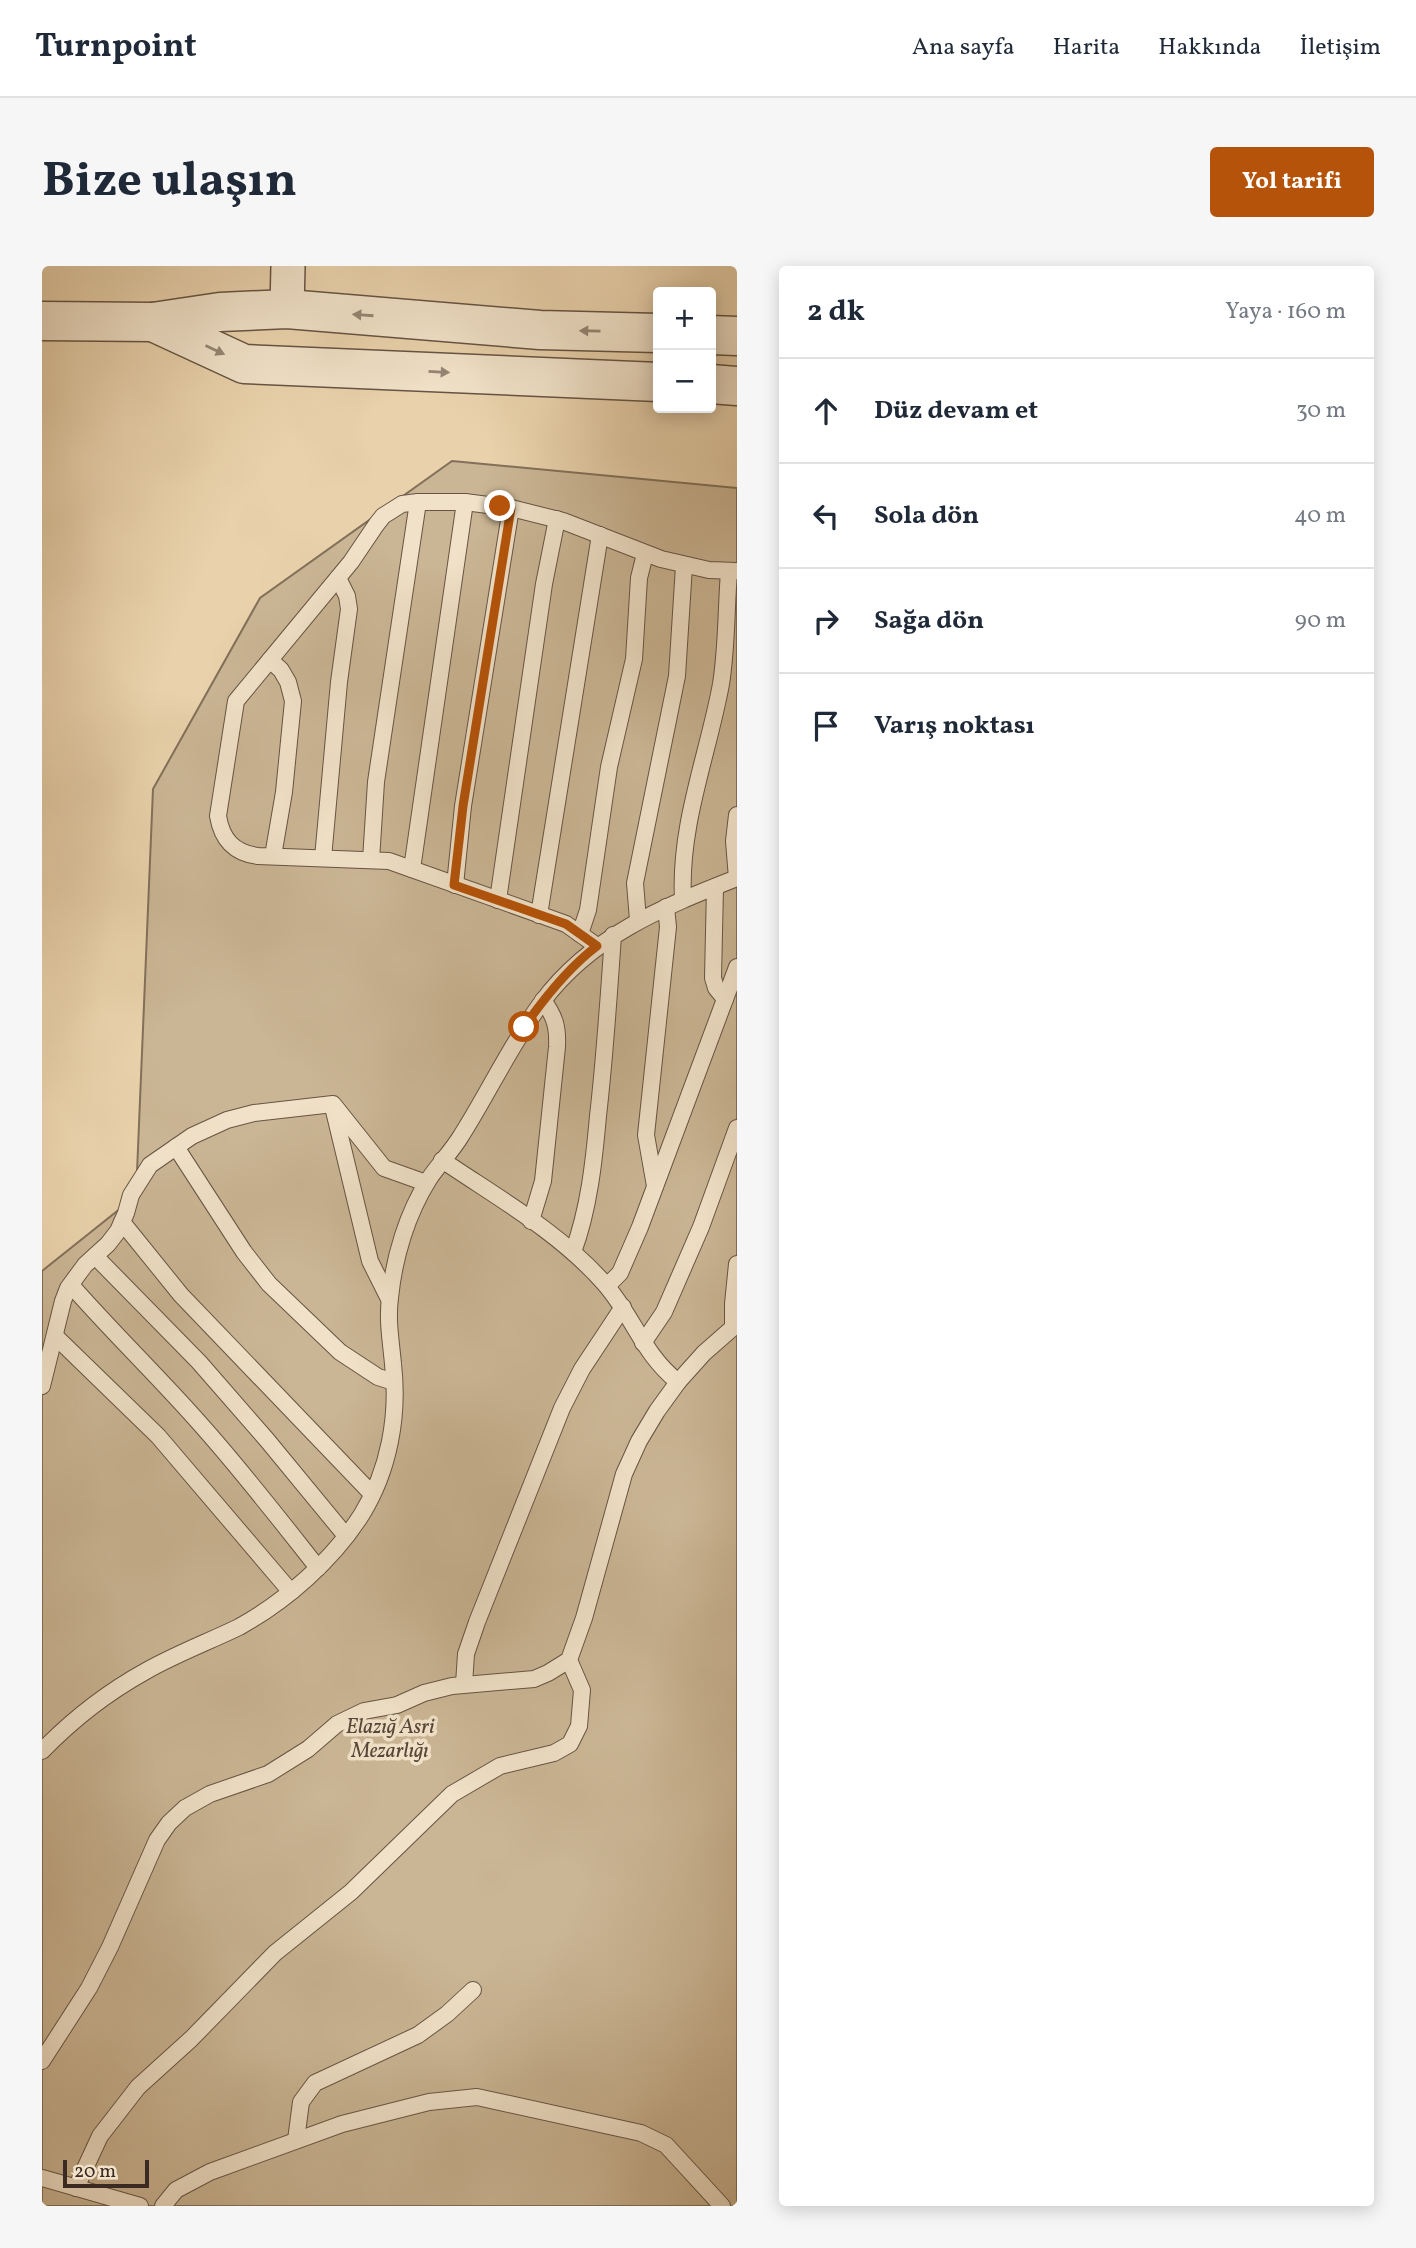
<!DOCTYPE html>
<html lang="tr">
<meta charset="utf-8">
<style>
:root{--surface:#fff;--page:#f6f6f7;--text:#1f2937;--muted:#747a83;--line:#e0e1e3;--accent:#b45309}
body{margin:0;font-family:Vollkorn,serif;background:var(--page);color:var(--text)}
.controls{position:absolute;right:21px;top:21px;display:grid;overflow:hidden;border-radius:7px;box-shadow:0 4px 18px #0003}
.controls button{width:63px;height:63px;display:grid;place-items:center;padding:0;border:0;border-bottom:2px solid var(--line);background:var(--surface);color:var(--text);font:35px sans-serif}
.scale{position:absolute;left:21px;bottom:18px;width:86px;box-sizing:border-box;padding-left:7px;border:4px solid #3a2a21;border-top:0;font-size:19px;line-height:24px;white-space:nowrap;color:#3a2a21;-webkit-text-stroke:5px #f0e1c8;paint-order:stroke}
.stop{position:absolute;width:21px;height:21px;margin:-16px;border:5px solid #b45309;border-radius:50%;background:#fff}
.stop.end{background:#b45309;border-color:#fff;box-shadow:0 2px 7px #0008}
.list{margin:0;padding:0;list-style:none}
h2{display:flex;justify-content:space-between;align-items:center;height:91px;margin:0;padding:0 28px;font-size:30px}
h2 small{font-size:23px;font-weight:400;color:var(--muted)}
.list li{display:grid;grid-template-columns:46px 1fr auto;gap:21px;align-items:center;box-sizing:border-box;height:105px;padding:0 28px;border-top:2px solid var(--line)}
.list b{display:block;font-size:26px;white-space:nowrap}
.list em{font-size:23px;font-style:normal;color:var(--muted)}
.icon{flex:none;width:38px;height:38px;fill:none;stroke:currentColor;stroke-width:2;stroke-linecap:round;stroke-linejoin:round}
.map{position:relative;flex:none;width:695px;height:1940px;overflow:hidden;border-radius:7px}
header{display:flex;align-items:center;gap:42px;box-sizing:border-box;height:98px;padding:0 35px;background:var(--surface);border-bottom:2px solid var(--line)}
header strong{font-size:33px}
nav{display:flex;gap:38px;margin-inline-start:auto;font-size:24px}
.intro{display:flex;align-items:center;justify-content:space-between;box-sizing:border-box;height:168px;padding:0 42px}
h1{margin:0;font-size:49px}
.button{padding:18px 32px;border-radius:7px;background:var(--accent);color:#fff;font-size:24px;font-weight:700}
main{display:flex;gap:42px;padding:0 42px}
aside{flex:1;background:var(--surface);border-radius:7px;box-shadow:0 4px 18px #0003}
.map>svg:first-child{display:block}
</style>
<header>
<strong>Turnpoint</strong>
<nav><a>Ana sayfa</a><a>Harita</a><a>Hakkında</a><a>İletişim</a></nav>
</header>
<div class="intro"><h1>Bize ulaşın</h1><a class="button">Yol tarifi</a></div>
<main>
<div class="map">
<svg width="695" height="1940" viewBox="0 0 695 1940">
<rect width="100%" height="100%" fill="#e8d1ab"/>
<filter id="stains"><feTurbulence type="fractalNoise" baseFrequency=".00286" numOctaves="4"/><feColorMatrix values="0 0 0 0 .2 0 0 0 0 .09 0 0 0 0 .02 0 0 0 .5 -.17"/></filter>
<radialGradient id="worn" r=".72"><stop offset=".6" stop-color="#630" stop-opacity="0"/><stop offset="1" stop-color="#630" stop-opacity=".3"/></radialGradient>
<path fill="#cab594" stroke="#82705a" stroke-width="2" d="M410,195L695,222V1940H0V1005L94,930L111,523L218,332Z"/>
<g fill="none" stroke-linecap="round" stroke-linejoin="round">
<defs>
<g id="service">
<path d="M228,394L239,404L246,416L251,435L242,526L231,590"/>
<path d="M281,592L297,416L307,343L305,330L296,312"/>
<path d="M329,594L334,516L376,236"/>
<path d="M370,603L423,236"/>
<path d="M413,619L421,540L469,242"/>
<path d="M673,621L671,712L674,722L683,733"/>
<path d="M641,633C637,559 666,489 679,418C685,380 684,343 687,306"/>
<path d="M456,634L502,318L515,253"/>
<path d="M497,649L558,269"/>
<path d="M596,654L593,617L635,410L642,300"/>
<path d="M538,668L546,644L567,501L592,393L597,312L603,288"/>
<path d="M555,680L524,658L347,595L216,590C192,587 180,574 176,550L194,435L309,296L334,259L341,250L360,238L376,236H423L469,242L521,255L619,293L667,304L695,305"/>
<path d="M292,845L328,995L347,1033"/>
<path d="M134,881L202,986L227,1018L298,1086L336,1111L352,1116"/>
<path d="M400,894C456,932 517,966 562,1017C592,1051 600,1087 636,1116"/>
<path d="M613,920L604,869L626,661L624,641"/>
<path d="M489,955L501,915L515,781C516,761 513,751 501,734"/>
<path d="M80,956L139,1029L330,1228"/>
<path d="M531,986C547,943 552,895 556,850C563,789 567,729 571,669"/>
<path d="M53,990L157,1096L225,1174L304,1270"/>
<path d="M29,1019C71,1067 118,1112 160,1160C201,1206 238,1254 276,1302"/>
<path d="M565,1020L578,1007L598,961L695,701"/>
<path d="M691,1061V1038L695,998"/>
<path d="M13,1070L116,1170L249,1326"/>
<path d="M601,1077L622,1046L659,961L695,862"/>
<path d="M0,1120L21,1035L26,1022L43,999L66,978L76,965L84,947L89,929L108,899L150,870L185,854L212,847L291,838L342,902L384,917"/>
<path d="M422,1418L424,1388L435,1356L520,1142L540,1103L581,1041"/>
<path d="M0,1485C30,1454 66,1426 104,1405C134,1388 166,1376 197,1361C244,1335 291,1294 320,1248C347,1204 357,1150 351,1098C349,1075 345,1055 348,1032C352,991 365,948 387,913C397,898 410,885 419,870C447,826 469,778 500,736C549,670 621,641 695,612L692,575L695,549"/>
<path d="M0,1795L47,1722L68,1681L115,1574L127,1557L143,1542L168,1528L226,1508L266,1483L295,1458L322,1445L355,1439L382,1427L410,1420L492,1413L506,1407L527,1394L542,1352L582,1208L597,1175L615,1145L636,1116L662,1087L695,1058"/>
<path d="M254,1874L259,1836L273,1817L376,1769L405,1748L431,1724"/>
<path d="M0,1912L98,1940"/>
<path d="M34,1922L58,1870L96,1821L149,1773L233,1687L309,1626L410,1528L458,1500L512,1487L528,1478L537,1460L540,1424L527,1394"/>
<path d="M121,1940L134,1924L168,1906L300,1858L387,1836L435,1831L599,1867L624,1879L680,1940"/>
</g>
<path id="minor" d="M245,43L246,0"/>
<g id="tertiary">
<path d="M0,55L111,56L178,46L245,43L498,64L616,67"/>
<path d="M111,56L202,98L616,116"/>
<path d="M669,69L695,70"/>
<path d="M669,118L695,120"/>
</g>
</defs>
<use href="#service" stroke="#665444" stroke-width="18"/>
<use href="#minor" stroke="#665444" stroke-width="36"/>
<use href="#tertiary" stroke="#665444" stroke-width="41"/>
<use href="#service" stroke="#f0e1c8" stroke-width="16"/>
<use href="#minor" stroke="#f0e1c8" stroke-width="33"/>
<use href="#tertiary" stroke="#f0e1c8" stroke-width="38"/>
</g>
<defs><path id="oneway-solid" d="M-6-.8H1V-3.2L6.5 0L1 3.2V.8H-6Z" transform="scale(1.75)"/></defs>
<g fill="#958674">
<use href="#oneway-solid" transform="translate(321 49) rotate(-176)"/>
<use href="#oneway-solid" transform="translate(548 65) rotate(-179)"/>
<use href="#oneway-solid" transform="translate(173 84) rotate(25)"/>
<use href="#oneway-solid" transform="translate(397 106) rotate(3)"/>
</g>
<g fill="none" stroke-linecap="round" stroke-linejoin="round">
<path stroke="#b45309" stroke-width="9" d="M458,240L469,242L421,540L412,619L524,658L555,680C526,702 503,731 482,761"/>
</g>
<g text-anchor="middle" stroke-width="7" stroke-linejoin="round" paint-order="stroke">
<g font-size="21" font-style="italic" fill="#574638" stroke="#f0e1c8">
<text x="348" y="1467">Elazığ Asri<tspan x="348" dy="24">Mezarlığı</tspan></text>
</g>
</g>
<rect width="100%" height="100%" filter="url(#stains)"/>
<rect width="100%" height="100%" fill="url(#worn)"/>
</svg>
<div class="controls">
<button>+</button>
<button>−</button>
</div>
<div class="scale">20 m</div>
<div class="stop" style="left:482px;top:761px"></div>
<div class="stop end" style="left:458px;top:240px"></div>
</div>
<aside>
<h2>2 dk<small>Yaya · 160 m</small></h2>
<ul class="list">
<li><svg class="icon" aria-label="ahead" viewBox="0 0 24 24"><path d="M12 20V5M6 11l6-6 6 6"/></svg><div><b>Düz devam et</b></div><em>30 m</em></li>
<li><svg class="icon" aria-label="left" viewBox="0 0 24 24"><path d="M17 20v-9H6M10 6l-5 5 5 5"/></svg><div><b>Sola dön</b></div><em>40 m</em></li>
<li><svg class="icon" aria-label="right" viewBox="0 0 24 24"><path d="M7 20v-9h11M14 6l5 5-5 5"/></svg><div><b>Sağa dön</b></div><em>90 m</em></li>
<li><svg class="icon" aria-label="arrive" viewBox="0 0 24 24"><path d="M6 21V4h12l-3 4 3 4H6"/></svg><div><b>Varış noktası</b></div></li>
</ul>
</aside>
</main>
